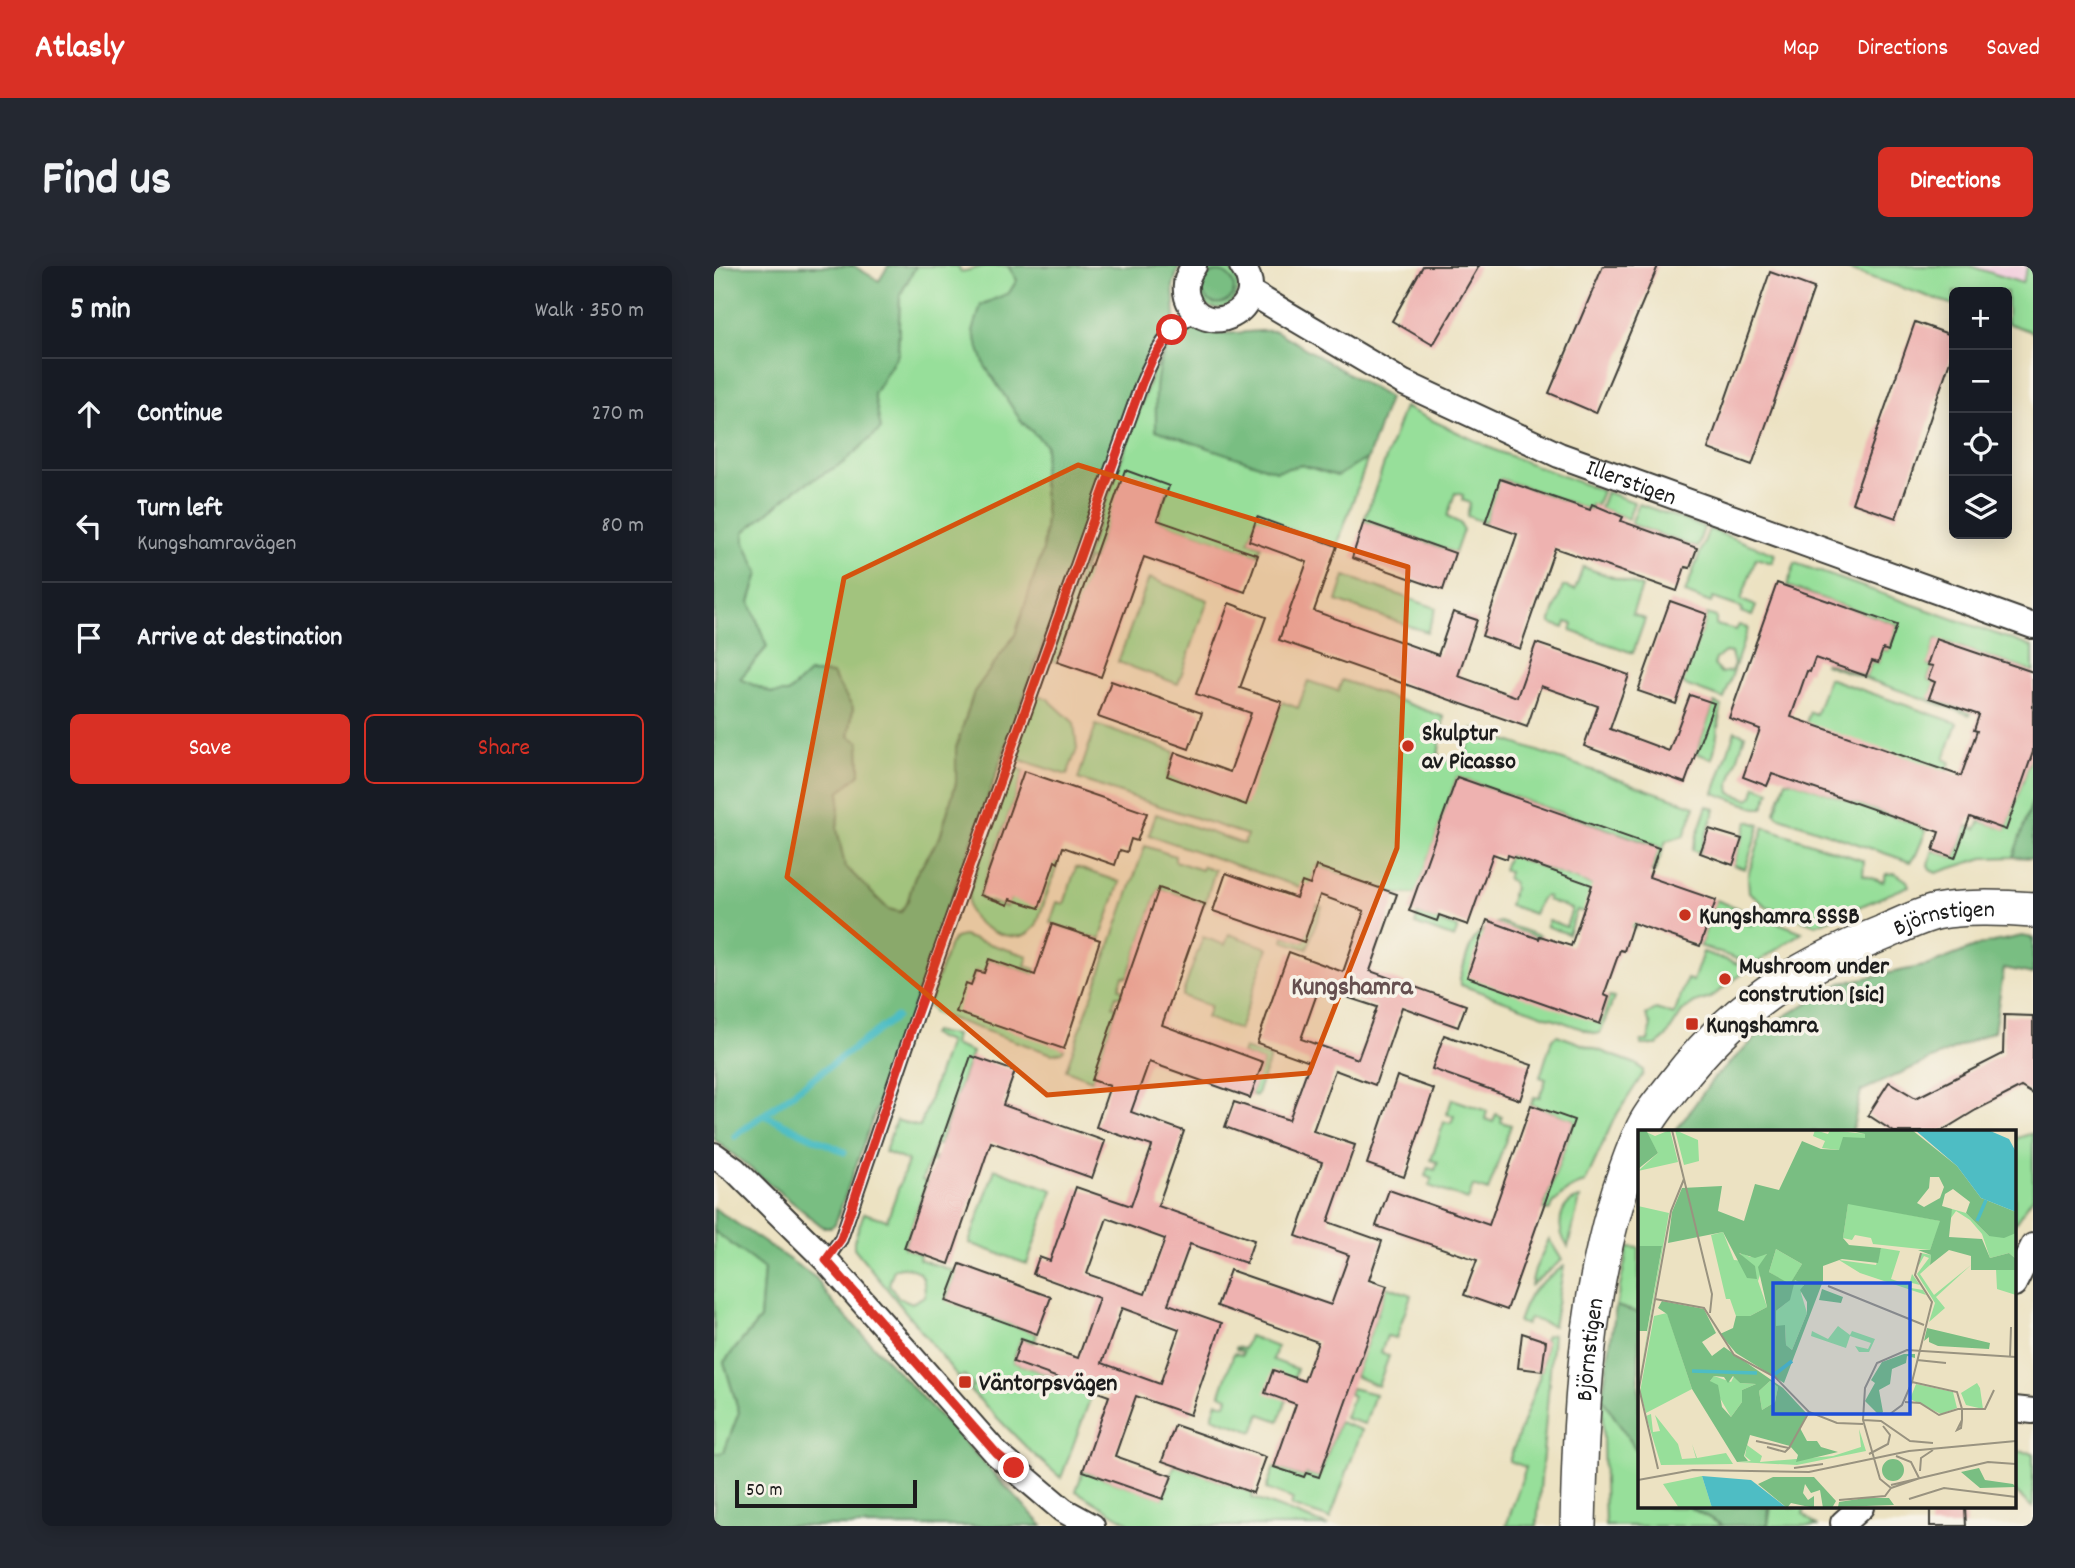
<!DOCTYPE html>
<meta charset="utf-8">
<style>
:root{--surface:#171b24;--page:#242831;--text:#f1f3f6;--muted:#9ea1a6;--line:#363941;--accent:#d93025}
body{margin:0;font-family:Dekko,sans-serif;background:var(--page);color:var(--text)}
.controls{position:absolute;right:21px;top:21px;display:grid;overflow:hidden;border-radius:10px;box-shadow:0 4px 18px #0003}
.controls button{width:63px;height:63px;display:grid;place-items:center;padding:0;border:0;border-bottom:2px solid var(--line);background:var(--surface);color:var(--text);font:35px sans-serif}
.scale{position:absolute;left:21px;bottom:18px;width:182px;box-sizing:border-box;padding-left:7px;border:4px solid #1c1c1c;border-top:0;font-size:19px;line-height:24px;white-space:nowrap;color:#1c1c1c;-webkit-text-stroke:5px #f7f3e8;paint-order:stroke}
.stop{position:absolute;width:21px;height:21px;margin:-16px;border:5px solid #d93025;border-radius:50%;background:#fff}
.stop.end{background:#d93025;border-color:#fff;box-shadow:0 2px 7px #0008}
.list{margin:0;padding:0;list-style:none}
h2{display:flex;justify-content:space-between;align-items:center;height:91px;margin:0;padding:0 28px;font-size:30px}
h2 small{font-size:23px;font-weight:400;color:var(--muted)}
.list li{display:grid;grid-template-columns:46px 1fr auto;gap:21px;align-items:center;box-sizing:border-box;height:112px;padding:0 28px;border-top:2px solid var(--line)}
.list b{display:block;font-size:26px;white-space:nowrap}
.list p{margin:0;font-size:23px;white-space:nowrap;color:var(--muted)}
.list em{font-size:23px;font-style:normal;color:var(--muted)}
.actions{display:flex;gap:14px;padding:21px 28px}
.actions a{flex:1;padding:16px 0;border:2px solid var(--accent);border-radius:10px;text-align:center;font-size:24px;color:var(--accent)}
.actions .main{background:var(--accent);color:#fff}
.icon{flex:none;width:38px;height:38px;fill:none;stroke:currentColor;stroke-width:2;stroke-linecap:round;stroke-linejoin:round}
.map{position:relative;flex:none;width:1319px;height:1260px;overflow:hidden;border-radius:10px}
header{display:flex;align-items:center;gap:42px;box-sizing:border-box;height:98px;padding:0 35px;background:var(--accent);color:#fff}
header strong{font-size:33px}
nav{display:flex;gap:38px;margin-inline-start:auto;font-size:24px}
.intro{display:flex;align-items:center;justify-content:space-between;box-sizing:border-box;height:168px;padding:0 42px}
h1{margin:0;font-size:49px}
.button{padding:18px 32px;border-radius:10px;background:var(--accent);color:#fff;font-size:24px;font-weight:700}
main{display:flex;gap:42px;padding:0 42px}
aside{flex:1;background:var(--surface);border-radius:10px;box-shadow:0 4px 18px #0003}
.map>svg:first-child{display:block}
</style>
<header>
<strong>Atlasly</strong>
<nav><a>Map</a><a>Directions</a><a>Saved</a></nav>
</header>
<div class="intro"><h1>Find us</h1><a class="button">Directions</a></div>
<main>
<aside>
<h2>5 min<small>Walk · 350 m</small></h2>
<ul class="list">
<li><svg class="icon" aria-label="ahead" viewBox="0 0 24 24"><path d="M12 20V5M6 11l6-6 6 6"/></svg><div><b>Continue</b></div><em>270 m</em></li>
<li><svg class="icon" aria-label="left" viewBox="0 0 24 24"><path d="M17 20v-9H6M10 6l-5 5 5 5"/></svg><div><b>Turn left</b><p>Kungshamravägen</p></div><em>80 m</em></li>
<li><svg class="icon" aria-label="arrive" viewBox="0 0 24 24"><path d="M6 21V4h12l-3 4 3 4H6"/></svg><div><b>Arrive at destination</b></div></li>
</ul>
<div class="actions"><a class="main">Save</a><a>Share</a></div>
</aside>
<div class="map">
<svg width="1319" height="1260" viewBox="0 0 1319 1260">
<rect width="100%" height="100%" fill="#f7f3e8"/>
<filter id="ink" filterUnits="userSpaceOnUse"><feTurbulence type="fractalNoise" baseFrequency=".0143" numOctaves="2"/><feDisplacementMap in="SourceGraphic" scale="14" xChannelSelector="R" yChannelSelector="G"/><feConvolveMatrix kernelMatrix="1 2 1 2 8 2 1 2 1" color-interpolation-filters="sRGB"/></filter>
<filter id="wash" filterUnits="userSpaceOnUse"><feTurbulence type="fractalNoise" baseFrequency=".00686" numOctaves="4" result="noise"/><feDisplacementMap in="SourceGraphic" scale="28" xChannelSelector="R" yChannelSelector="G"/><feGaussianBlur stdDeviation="1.57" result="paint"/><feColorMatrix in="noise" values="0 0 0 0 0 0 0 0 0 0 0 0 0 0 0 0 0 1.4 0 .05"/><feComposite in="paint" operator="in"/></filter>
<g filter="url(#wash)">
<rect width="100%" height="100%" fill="#ece2c2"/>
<path fill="#f3cfde" d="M1256,0H1314L1309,17Z"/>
<g fill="#97df9a" stroke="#5a7e5b" stroke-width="2" fill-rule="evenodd">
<circle cx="503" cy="21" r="21"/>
<path d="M202,0H244L247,6L271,0H294L303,14L295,27L267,39L293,131L307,155L332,179L328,213L332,251L329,284L301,369L260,426L242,482V517L226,571L201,610L194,634L187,646L174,643L131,601L123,563L126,525L146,508L145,477L135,471L139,442L118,408L95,407L74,427H57L25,413L53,381L36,336L45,307L31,277L30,266L84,222L129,197L160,128L184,88L186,29Z"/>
<path d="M1123,0H1256L1308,17L1314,0H1319V66L1293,57V26H1240V39Z"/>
<path d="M458,71L562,205L588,199L623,210L654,192L623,280L543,252L535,275L547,280L544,289L453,258L443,254L455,220L412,205L379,294L374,293L369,305L375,307L343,396L335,393L439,106Z"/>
<path d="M690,141L783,185L888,225L882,240L877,239L876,244L787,213L771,257L753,250L756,237L748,234L749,229L741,227L733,251L746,257L749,264L741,287L650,255Z"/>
<path d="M892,226L920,236L914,253L886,242Z"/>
<path d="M925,238L990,261L983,282L917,258Z"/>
<path d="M995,263L1061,288L1058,297L1042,292L1027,334L1042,340L1038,350L1027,346L1028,342L999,332L997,337L971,327Z"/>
<path d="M1081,297L1319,381V406L1222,373L1214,399L1219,400L1214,413L1221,416L1216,432L1257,446L1256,449L1110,398L1111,396L1152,410L1158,395L1164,397L1169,383L1174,385L1183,359L1073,320Z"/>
<path d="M869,301L928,321L918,348L931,353L919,387L857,365L859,358L852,356L850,362L836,357L849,320L861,324Z"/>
<path d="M631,310L722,342L713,366L623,335Z"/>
<path d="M435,312L494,334L464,418L404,396Z"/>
<path d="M993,348L1002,351V359L1022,364L1025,359L1034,362L1010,433L968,418ZM1011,386L1017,387L1020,398L1017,405L1007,407L1000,399L1002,393Z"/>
<path d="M1114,412L1243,457L1230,493L1236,496L1224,531L1092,457L1096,446L1102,448Z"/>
<path d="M628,414L730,451L724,490L747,499L760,463L981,540L970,570L952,575L940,607L937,606L945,581L743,511L702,628H683L603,600L594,624L435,569L442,548L530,578L533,569L364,513L382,459L461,486L453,510L531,538L568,436L584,442L594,415L624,425Z"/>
<path d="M327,430L334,433L360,457L363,483L353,509L300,492L321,431Z"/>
<path d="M1000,437L1008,440C1003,458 1004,475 998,493L982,487Z"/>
<path d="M1021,465L1031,469L1015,520L1016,527L1034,533L1039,530L1042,520L1056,525L1049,542H1042L1000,527Z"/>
<path d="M1319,486V534L1299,591L1269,592L1222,607L1216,604L1214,599L1219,584L1241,592L1253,560L1262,563L1266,555L1292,563Z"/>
<path d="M297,500L310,505L266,629L268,633L292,641L296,633L341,595L344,597L322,660C317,665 314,669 308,670C292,673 264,662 257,648C252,640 255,628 257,620Z"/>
<path d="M1072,515H1079L1201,558L1212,565L1202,589L1196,596L1063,550L1061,546Z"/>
<path d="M993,540L1001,543L986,587L978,584Z"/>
<path d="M1034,555L1046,559L1031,603L1019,599Z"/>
<path d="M1050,561L1150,595L1149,609L1169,616L1172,608L1181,607L1193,615L1195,620L1102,659L1052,640L1035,626L1034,609Z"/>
<path d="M431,580L461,590V595L487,604L489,600L501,604L491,638L445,622L414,711L409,710L405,722L409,724L407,730H402L399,740L403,742L378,814L352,804Z"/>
<path d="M794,589L914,632L938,613L921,663L863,644L854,668L832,660L834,654L852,661L858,643L833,634L834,631L830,630L826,634L820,648L795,639L800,622L798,616L793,613L795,606L789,604Z"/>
<path d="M362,601L406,616L386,674L336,657L343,636L350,638Z"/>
<path d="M1002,634L1034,646L1031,657L1037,659L1041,648L1088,666L1040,699L986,680Z"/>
<path d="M603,639L608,641L593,683L569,675L570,670L590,676Z"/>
<path d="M704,648L744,662L740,672L701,658Z"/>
<path d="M786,656L826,670L825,673L785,659L886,757L895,731L900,732L886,767L882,768L747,719L746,712C755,685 755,665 786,656Z"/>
<path d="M515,668L554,682L525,764L492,752L496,740L468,730L489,671L511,679Z"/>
<path d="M249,670L314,690L311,700L330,706L328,711L275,693L270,707L262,705L257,719L252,717L350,783L348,786L338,788L220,747L214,738L236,678L241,672Z"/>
<path d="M989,686L1036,702L996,732L981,737L968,746L952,771L943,779H927V775H934L937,759L932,749L942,743L960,749L973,713L979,715Z"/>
<path d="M219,766L241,769L239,779L258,786L225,879L221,878L217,891L221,892L220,896L215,895L208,914L213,916L190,982L206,988L205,993L243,1006L232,1034L323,1068L320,1077L307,1073L299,1096L379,1125L347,1212L316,1185L255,1123L259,1120L250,1109L245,1112L140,982V975L150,947L173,954L194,895L171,886L182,854L206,861L235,776L217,769ZM187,1001C209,1003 211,1010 211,1030L198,1037L184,1031L175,1018L180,1003Z"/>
<path d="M843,769L922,798L929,804V808L900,853L871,917C856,921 843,931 835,945L829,943L860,854L817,839L820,831L825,832L832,813L826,811L838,773Z"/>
<path d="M530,783L556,792L542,830L537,828L549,796L528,788Z"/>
<path d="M738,833L773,845L771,853L779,856L782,848L788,851L787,856L797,859L774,925L759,920L754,934L715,920L718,913L711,910L714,902L721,904L724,896L717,894L730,856L737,857L740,850L733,848Z"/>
<path d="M1319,867V931L1300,959V873Z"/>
<path d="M281,903L339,924L313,998L255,977Z"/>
<path d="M866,932L854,981C842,964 843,937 866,932Z"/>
<path d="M0,965L50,1002L46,1053L10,1096L25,1146L10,1187L0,1188Z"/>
<path d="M835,973L848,994L817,1019L821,1003Z"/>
<path d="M914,981L925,982V1047L902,1040Z"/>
<path d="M850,1000L839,1060L815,1052L812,1059L804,1056C815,1023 822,1020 850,1000Z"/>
<path d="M673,1020L697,1029L682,1072L673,1070L667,1086L675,1090L664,1120L641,1110Z"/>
<path d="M839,1068L823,1260H792L812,1201L795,1195L825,1112L826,1104H828L832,1075L830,1074L832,1070Z"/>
<path d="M535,1070L563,1081L559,1094L583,1103L565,1155L546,1148L539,1166L498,1151L503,1136L512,1138L514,1131L506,1128L520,1087L528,1089L529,1086L522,1083V1081L530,1083Z"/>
<path d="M637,1122L661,1128L651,1158L631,1152L639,1130L635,1128Z"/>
<path d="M888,1132L925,1188V1241H975L1010,1260H891Z"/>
<path d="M625,1156L648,1164L616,1253L577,1240L579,1233L552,1223L560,1201L590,1211L592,1207L605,1211Z"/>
<path d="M1300,1185L1319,1187V1242L1300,1225Z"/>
<path d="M461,1199L539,1227L538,1232L614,1260H420L362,1225L369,1205L449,1232Z"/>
<path d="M1057,1241H1092L1089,1248L1103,1260H1050L1054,1259Z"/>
</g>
<g fill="#79be82" stroke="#4a6d4f" stroke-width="2">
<path d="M0,0H140L165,15L174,0H202L186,29L184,88L160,128L167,163L129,197L84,222L30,266L31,277L45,307L36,336L53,381L26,413L57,427H74L95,407L118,408L139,442L135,470L145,476L146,508L126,525L123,563L131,600L174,643L187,646L194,634L201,610L226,571L242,517V482L260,426L301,369L329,284L332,251L328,213L332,179L307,155L271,100L259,65L267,39L295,27L303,14L294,0H465L459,20L461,52C442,69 432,91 423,115L121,958L117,961H109L0,873Z"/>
<circle cx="504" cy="22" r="16"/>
<path d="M472,60C484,60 493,66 505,67C523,69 543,63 562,65L675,132L654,192L623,210L588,199L562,205L442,164C442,123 437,89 472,60Z"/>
<path d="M1319,534V592L1299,591Z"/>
<path d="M1308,670L1319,672V708L1290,702L1280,765L1147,825L1138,866H961L999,813L1053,761L1127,717L1215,699L1266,679Z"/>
<path d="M0,942L102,1012L118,1036L329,1260H0V1188L10,1186L25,1146L10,1096L46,1053L50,1003L0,965Z"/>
<path d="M902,1040L925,1047V1188L888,1132Z"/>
<path d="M975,1241H1055L1054,1259L1010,1260Z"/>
</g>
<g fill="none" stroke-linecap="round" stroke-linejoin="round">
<g stroke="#4ebdc4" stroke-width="7">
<path d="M50,849L130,886"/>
<path d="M21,870L182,751"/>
</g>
</g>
<g id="blocks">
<g fill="#eeb2b0" fill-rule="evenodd">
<path d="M709,0H765L719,79L678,55Z"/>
<path d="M889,0H944L882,147L835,127Z"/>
<path d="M1056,6L1100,22L1038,199L994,183Z"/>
<path d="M1201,56L1240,70V83L1182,252L1138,237Z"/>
<path d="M411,204L455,220L443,254L544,289L531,326L430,291L387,411L343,396Z"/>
<path d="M786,213L876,244L878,238L909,251L907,255L983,282L976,302L971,301L963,325L841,282L806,383L768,370L803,268L771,257Z"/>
<path d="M543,251L623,280L600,345L724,389L739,346L763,354L744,410L803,431L822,377L887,399L915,409L896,463L955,485L976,429L1000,437L971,517L870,480L884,440L827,420L813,461L565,374L593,296L535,275Z"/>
<path d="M650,255L741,287L729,324L638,292Z"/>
<path d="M1063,317L1183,359L1174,385L1169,383L1164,397L1158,395L1152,410L1101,392L1096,406L1093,405L1077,451L1247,510L1263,465L1260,464L1265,449L1215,432L1221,416L1214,413L1219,400L1213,399L1222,373L1319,406V486L1292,564L1256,551L1241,592L1219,584L1225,566L1058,508L1053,520L1029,511L1046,463L1015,452Z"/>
<path d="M956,335L993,348L962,438L924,425Z"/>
<path d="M515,337L552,351L526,422L568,436L532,539L453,510L461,486L516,506L537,447L482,428Z"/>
<path d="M397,415L488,447L475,483L384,451Z"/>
<path d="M310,505L433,547L423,575L417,573L413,586L406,584L401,599L349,581L344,597L341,595L325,642L296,633L294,639L266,629Z"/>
<path d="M743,511L945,582L935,611L1002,634L986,680L919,657L910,685L906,684L890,729L895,731L886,758L753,711L773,654L825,673L826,670L857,680L878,619L794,589L793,593L779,588L754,659L725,649L723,655L695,645Z"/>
<path d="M995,563L1028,573L1019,599L986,587Z"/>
<path d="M602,600L683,628L656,705L752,739L744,761L688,741L661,819L621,804L599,865L641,879L614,956L668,975L655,1014L673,1020L605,1211L592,1207L590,1211L560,1201L582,1138L551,1127L559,1104L590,1115L604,1076L503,1040L516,1004L617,1039L635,989L582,970L608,896L511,861L520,836L575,854L596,796L543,777L568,705L575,686L629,706L650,645L606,629L590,676L499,645L512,607L582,632L588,616L596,619ZM605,722L663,741L644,793L587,773Z"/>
<path d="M445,622L491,638L448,759L549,796L536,832L435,796L417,846L470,865L444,940L540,974L532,997L476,978L454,1038L508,1057L476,1149L422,1130L401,1190L458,1210L449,1233L369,1205L395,1130L299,1096L307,1073L364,1092L385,1032L319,1008L325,991L336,995L362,921L417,940L438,880L382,861L396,820L378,814ZM393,952L451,973L431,1028L373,1008ZM408,1042L465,1063L446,1118L388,1097Z"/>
<path d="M338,658L386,674L350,783L242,746L252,717L257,719L262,705L270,707L275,693L321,709Z"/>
<path d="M1290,749L1319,750V828L1307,821L1262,844L1226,866H1180L1154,849L1175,816L1202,832L1289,788Z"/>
<path d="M730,769L818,799L806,834L718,803Z"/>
<path d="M257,790L301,805L289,839L391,875L378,912L277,876L235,998L190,982Z"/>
<path d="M683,810L720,823L690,911L653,898Z"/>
<path d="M817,839L860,854L793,1044L750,1029L763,994L662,960L675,924L775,959Z"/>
<path d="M246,998L337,1031L323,1068L232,1035Z"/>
<path d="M808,1067L832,1075L828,1105L804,1102Z"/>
<path d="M461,1159L552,1191L539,1227L448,1195Z"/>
<path d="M1216,1241H1251L1252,1260H1216Z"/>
</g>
</g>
</g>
<g filter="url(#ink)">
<use href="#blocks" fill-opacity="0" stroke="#3b3a35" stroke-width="2"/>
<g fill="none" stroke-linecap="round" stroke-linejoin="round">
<defs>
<path id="lane" d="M112,994L127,973L203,750L428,117C441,86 453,62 485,47"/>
<g id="street">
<path d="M480,0C473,9 470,20 473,31C488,78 560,43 528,0"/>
<path id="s1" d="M536,26L690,117L845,189L1319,360"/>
<path d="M0,889L21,904L112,994L283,1188L349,1244L378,1260"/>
<path d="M1300,1018L1319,980"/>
<path d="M1300,1143L1319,1145"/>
<path d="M1129,1257L1147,1241"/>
</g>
<g id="secondary">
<path id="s2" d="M928,866C935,849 949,834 961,818C1020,741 1080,703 1169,667C1185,660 1201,652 1218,647C1243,640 1293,642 1319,644"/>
<path id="s3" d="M864,1260C867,1127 873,996 925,872"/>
</g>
</defs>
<use href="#lane" stroke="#3b3a35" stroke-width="16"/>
<use href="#street" stroke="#3b3a35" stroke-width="28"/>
<use href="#secondary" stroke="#3b3a35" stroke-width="38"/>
<use href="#lane" stroke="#fff" stroke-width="12"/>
<use href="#street" stroke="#fff" stroke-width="24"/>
<use href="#secondary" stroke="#fff" stroke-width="35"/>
</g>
</g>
<g fill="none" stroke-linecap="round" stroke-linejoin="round" filter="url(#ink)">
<path stroke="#d93025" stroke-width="9" d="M300,1202L283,1188L112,994L127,973L202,750L428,117L438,94L458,64"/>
</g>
<path fill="#d4530e" fill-opacity="0.2" stroke="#d4530e" stroke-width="5" stroke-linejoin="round" d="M364,199L694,301L683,582L595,807L333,829L73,611L130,312Z"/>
<g fill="#c8321e" stroke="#f7f3e8" stroke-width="2.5">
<circle cx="694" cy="480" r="7"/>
<circle cx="971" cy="649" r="7"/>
<circle cx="1011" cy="713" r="7"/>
<rect x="971" y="751" width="14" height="14" rx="3.5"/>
<rect x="244" y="1109" width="14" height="14" rx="3.5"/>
</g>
<g text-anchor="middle" stroke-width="7" stroke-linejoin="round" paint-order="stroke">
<g font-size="24" fill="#1c1c1c" stroke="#f7f3e8">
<text dy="8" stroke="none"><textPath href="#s1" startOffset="427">Illerstigen</textPath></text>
<text dy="8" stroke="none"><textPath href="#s2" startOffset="383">Björnstigen</textPath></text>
<text dy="8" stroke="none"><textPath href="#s3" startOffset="177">Björnstigen</textPath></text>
</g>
<g font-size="24" font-weight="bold" fill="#1c1c1c" stroke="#f7f3e8" text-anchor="start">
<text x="708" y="474">Skulptur<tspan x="708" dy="28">av Picasso</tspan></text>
<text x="985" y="657">Kungshamra SSSB</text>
<text x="1025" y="707">Mushroom under<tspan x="1025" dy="28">constrution [sic]</tspan></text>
<text x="992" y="766">Kungshamra</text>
<text x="265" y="1124">Väntorpsvägen</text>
</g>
<g font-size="26" font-weight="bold" fill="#665050" stroke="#f7f3e8">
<text x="638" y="728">Kungshamra</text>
</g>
</g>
<g transform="translate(924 864)">
<rect width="378" height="378" fill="#ece2c2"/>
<path d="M32,0L40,32L0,41L20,23L8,2L17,6ZM37,0L60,10L61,31L46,35ZM177,0L190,4L192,0L228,4L227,8L201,20L184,18L187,11L175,6ZM210,73L303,91L292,120L235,114L233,108L217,105L214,110L205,108ZM0,76L31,83L0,258L24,116H0ZM314,79L328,83L351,106L378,103V129L371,123L352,128L344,104L332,90L318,81L310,92ZM85,102L96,130L106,131L102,122L112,127L129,124L120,151L129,177L112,186H98L92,169H88L73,105ZM243,118L262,121L253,149L271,155L274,144L282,155L274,153L273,158L285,160L288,165L222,143L201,130L238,135ZM138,119L164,134L152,155L131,142ZM283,123L293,125L292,135L282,144L296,165L333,135L298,167L307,178L291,192L297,173L279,144L291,128L286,126L280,137ZM358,139L378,140V165L359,159ZM157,150L166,154L163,163L169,183L154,220L148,215L147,196H137L138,181L148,173ZM29,183L54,259L8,283L2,262L16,186ZM200,196L212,205L214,201L237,209L231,222H221L217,216L230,219L233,213L212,206L208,218L173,206L174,201L190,209ZM76,246L93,252L96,246L102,253L118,254L104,260V272L93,287L72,251ZM132,251L140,257L137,272L124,280L121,261ZM339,253L342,258L345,279L328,275L323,263ZM278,254L315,262L319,278L303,284L272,269ZM13,284L15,302L22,301L17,285L40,314L44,329L58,328L54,314L59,328L88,323L95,334L23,335L8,286ZM221,299L228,321L159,335L99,332L113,331L107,326L109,315L124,326L122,332L195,326L223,317ZM64,346L74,378H41L25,354Z" fill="#97df9a"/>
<path d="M0,0H8L20,23L0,39ZM208,0H274L319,36L343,68L378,82V103L366,108L351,106L328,83L332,72L315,59L307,64L304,76L314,79L311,107L344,109L352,128L371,123L378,129V140H333V126L311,120L292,135L293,125L280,120H292L302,91L210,74L205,108L211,115L243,118L240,133L204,129L185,136V151L146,253L98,223L82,204L95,198L98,186H112L129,177L120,137L129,124L117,128L101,123L117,136L119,149L109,148L85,102L30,113L34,82L44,58L84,56L80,81L106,91L117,54L141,60L164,11L183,19L201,20L205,7L227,8V4ZM292,47H301L306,57L302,68L286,77L279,73L291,58ZM138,119L164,134L152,154L131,142ZM157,150L166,155L162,160L169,172V183L154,220L148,215L147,195L138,196V181L152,170ZM0,116H24L9,201H0ZM184,159L205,167L203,173L181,170ZM24,171L66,179L78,203L64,212L74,226L86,217L145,258L169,284L162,298L169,311H179L183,317L200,322L158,332L160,325L152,316L112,305L106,326L110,331L99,332L54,259L29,184L20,178ZM76,246L86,247L90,253L95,246L102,253L118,254L104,260V272L93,287L84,277L80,255L72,251ZM132,251L140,257L137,272L124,280L121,261ZM289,198L352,213L351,219L300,216L291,212V207L286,211ZM266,224H277V228L269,226L268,233L254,239L252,254L241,260L245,282L241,285L227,271L237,253L233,250L230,255L244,232ZM244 340a11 11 0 1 1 22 0a11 11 0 1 1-22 0ZM341,338L347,350L375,354L378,357L342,358L323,342ZM135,347H176L198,371L194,378H185L182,360L173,363L167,354L165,363L170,370L176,366V378L153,373L149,378L120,354ZM227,368H251L256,375L200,377L201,372Z" fill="#79be82" fill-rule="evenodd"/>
<path d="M277,0H350L371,9L378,22V82L343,68L319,36ZM64,346L113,350L149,378H74Z" fill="#4ebdc4"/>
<path fill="none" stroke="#4ebdc4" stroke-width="3.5" d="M339,91L348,70M54,241L119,243M137,244L154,231"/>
<path fill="none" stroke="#999380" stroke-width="2" d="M34,0L74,164L72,183M190,156L286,195M17,169L66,178L96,225L137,247L171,282L199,293L225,294M372,227L373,197M279,230L308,233M274,252L319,262L324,279V290L323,298L319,300L324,290M267,272L282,273L301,285L320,279H347L356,260M252,284L264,275L274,252L294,172L277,145L283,123M225,290L243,291L272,311L295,313M118,311L151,318L147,322L129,317M151,318L171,282M231,324L250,314L252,305L245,296M258,326L273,332L281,348M156,338L185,334M20,339L1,258L33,81L46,49M282,341L283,328L295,320M0,350L55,340L171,342L271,321L378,311M253,355L350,332L378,334M253,358L242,349L225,290L227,258L239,233L269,220L378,227M253,358L282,348M271,369L306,358L378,367M201,370L247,366L253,358"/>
<path fill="#1d4ed8" fill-opacity="0.15" stroke="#1d4ed8" stroke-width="3.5" d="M135,153H272V284H135Z"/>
<rect width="378" height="378" fill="none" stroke="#1c1c1c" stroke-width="3.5"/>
</g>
</svg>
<div class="controls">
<button>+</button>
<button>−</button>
<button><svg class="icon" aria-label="locate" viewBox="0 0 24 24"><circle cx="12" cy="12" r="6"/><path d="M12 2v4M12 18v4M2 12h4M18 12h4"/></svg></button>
<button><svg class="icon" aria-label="layers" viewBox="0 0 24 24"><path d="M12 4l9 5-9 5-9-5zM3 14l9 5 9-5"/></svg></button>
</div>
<div class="scale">50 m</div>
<div class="stop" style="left:458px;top:64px"></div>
<div class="stop end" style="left:300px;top:1202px"></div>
</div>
</main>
